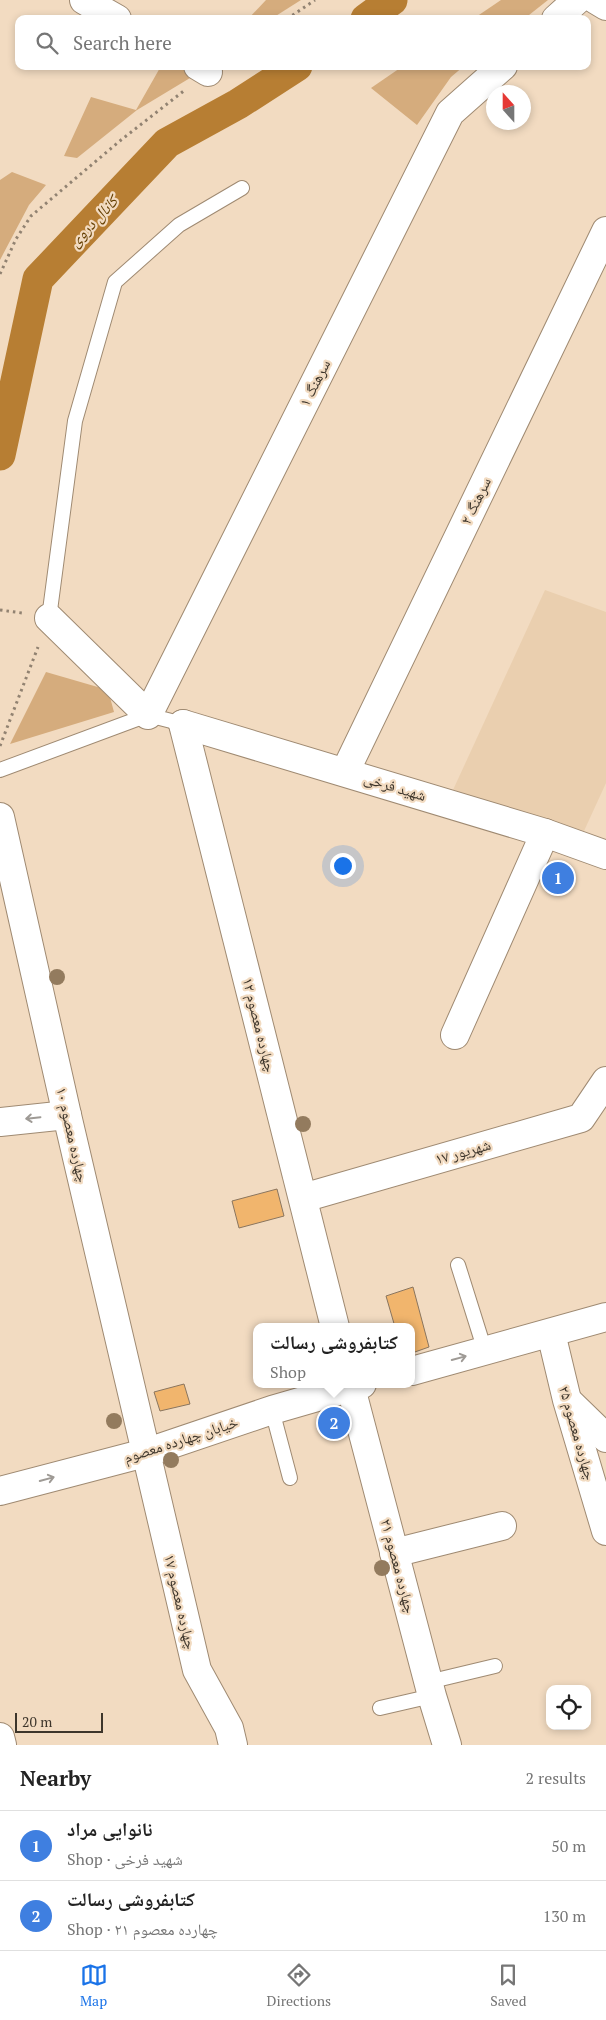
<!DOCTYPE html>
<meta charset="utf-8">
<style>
:root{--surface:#fff;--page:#f6f6f6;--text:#222;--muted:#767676;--line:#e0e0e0;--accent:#1a73e8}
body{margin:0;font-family:"PT Serif","Noto Naskh Arabic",serif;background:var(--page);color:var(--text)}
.controls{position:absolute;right:15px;bottom:15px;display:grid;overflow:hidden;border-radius:10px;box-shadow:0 2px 8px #0003}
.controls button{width:45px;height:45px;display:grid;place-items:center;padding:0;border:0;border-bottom:1px solid var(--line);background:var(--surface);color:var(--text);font:25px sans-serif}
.compass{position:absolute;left:486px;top:85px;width:45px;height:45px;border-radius:50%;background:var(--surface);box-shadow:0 2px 8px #0003;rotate:339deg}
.scale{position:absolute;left:15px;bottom:12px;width:88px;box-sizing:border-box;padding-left:5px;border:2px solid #3d352b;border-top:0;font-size:14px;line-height:18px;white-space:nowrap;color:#3d352b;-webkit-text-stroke:4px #f2dbc1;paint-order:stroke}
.you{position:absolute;left:342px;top:865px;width:18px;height:18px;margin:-12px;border:4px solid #fff;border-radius:50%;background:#1a73e8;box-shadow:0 0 0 8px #1a73e833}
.badge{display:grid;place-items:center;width:32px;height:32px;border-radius:50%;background:var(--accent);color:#fff;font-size:16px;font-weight:700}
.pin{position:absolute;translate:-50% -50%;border:2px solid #fff;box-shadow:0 1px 5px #0006}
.popup{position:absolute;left:253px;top:1323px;width:162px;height:65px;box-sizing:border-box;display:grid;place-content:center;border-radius:10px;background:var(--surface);filter:drop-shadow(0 1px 4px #0005);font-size:16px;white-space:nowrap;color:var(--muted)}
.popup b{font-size:19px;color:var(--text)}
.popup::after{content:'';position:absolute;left:50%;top:100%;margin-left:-10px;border:10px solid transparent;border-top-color:var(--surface)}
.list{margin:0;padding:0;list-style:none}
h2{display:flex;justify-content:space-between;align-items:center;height:65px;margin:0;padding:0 20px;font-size:21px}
h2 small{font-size:16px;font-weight:400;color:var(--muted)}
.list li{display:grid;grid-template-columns:32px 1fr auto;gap:15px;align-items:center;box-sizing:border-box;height:70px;padding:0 20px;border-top:1px solid var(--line)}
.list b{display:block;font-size:19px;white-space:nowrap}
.list p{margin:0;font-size:16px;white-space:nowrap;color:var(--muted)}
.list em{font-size:16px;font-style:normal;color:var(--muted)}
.icon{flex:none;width:28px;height:28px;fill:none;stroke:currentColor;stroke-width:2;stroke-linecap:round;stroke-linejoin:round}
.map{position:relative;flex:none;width:606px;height:1745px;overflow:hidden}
.search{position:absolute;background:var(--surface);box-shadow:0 2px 8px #0003;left:15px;right:15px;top:15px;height:55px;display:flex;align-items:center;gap:12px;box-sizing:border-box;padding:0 18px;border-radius:10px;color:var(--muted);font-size:19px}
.sheet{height:205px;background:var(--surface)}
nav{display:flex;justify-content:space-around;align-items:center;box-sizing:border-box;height:70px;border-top:1px solid var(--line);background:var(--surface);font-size:14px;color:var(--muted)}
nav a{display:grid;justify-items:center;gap:2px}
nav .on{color:var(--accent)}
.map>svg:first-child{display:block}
</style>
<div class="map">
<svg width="606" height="1745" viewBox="0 0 606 1745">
<rect width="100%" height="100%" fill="#f2dbc1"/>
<path fill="#eacfaf" d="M545,590L606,612V783L584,831L453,790Z"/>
<g fill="#d5ac7d">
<path d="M266,0H301L271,19H248Z"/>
<path d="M501,0H548L524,19H473Z"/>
<path d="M161,66H180L195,75L137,110L77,158L64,156L91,97L136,110Z"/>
<path d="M403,66H464L451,77L417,125L371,88Z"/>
<path d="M12,172L46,185L29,205L0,260V180Z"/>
<path d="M46,672L108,690L114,712L10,744Z"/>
</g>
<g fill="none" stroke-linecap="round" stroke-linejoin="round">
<g stroke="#b77e33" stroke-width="31">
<path d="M366,19L392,0"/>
<path d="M0,455L38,279L167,143L238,104L297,66"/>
</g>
</g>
<g fill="#f1b56d" stroke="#8a755e">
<path d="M277,1189L284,1216L239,1228L232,1201Z"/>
<path d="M413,1287L429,1347L412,1353V1327H395L386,1296Z"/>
<path d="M184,1384L190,1404L160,1411L154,1392Z"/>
</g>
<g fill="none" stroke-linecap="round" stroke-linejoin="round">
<defs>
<g id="lane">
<path d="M49,618L75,421L115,282L179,225L242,188"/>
<path d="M0,770L148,715L183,724"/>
<path d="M458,1265L485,1351"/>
<path d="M272,1410L290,1478"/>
<path d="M428,1682L495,1666"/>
<path d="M380,1708L432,1696"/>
</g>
<g id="street">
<path d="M84,0L117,19"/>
<path d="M596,0L606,6"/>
<path d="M556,19L577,0"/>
<path d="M198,66L208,72"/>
<path d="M49,618L148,715L450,113L503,66"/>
<path d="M183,724L335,1327"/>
<path d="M345,772L606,231"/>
<path d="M0,817L67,1115L197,1670L229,1728L233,1745"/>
<path d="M455,1035L545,833"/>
<path d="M0,1122L67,1115"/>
<path d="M303,1198L581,1118L606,1081"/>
<path d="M551,1333L567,1400L606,1531"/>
<path d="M350,1384L432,1696L447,1745"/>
<path d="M570,1403L606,1438"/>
<path d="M394,1553L502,1526"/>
<path d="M0,1737L2,1745"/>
</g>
<g id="secondary">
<path d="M183,724L545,833L606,855"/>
<path d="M412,1371L606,1317"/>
<path d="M0,1491L145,1453L272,1410L362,1384"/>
</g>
</defs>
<use href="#lane" stroke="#9f8a72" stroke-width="16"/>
<use href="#street" stroke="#9f8a72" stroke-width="30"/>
<use href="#secondary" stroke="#9f8a72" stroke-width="30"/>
<g stroke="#918271" stroke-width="3" stroke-dasharray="2.5 4" stroke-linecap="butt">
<path d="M287,19L315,0"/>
<path d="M0,274L16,239L31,216L121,140L185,90"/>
<path d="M0,610L22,613"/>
<path d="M0,746L38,647"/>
</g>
<use href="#lane" stroke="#fff" stroke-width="14"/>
<use href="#street" stroke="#fff" stroke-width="28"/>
<use href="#secondary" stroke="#fff" stroke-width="28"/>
</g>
<g fill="#937b5e">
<circle cx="57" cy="977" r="8"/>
<circle cx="303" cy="1124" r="8"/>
<circle cx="114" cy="1421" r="8"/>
<circle cx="171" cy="1460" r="8"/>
<circle cx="382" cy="1568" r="8"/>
</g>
<defs><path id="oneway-shaft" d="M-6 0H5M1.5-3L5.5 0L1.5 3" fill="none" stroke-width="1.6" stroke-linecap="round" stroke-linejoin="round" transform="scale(1.25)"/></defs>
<g stroke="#9e9a95">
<use href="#oneway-shaft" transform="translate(33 1118) rotate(174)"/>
<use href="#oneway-shaft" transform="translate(459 1358) rotate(-15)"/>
<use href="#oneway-shaft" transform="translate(47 1479) rotate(-15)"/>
</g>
<g text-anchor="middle" stroke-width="4.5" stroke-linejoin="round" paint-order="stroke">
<g font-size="15" fill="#3d352b" stroke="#f2dbc1">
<text transform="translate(315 383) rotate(-63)" y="5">سرهنگ ۱</text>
<text transform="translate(476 501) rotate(-64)" y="5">سرهنگ ۲</text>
<text transform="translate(395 787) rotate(17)" y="5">شهید فرخی</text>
<text transform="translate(259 1025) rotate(76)" y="5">چهارده معصوم ۱۲</text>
<text transform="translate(72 1135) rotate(77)" y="5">چهارده معصوم ۱۰</text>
<text transform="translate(463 1152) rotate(-16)" y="5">۱۷ شهریور</text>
<text transform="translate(577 1433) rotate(74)" y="5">چهارده معصوم ۲۵</text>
<text transform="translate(181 1440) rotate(-18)" y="5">خیابان چهارده معصوم</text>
<text transform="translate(398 1566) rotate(75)" y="5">چهارده معصوم ۲۱</text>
<text transform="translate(180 1602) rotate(77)" y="5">چهارده معصوم ۱۷</text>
</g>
<g font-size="16" font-style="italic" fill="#653f01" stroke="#f2dbc1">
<text transform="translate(93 221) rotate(-47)" y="6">کانال دروی</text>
</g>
</g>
</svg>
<div class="controls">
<button><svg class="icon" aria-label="locate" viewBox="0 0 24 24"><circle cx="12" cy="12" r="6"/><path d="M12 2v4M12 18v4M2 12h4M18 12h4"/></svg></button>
</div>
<svg class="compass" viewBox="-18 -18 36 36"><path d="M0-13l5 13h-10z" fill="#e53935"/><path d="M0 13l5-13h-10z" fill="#767676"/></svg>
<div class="scale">20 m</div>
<div class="you"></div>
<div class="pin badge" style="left:558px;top:878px;background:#3f7fe0">1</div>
<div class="pin badge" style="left:334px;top:1423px;background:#3f7fe0">2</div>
<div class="popup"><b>کتابفروشی رسالت</b>Shop</div>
<div class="search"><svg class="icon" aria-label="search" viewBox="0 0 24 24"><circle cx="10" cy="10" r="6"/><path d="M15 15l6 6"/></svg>Search here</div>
</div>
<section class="sheet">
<h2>Nearby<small>2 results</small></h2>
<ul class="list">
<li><span class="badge" style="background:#3f7fe0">1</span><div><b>نانوایی مراد</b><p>Shop · شهید فرخی</p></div><em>50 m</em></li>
<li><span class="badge" style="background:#3f7fe0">2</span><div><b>کتابفروشی رسالت</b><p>Shop · چهارده معصوم ۲۱</p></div><em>130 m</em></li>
</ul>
</section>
<nav>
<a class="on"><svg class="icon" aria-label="map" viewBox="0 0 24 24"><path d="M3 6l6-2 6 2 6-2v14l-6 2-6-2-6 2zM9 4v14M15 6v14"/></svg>Map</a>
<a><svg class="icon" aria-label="directions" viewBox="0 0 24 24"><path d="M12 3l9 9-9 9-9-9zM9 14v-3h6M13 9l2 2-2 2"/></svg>Directions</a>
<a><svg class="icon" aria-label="saved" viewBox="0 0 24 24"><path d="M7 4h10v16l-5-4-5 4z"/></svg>Saved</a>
</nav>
